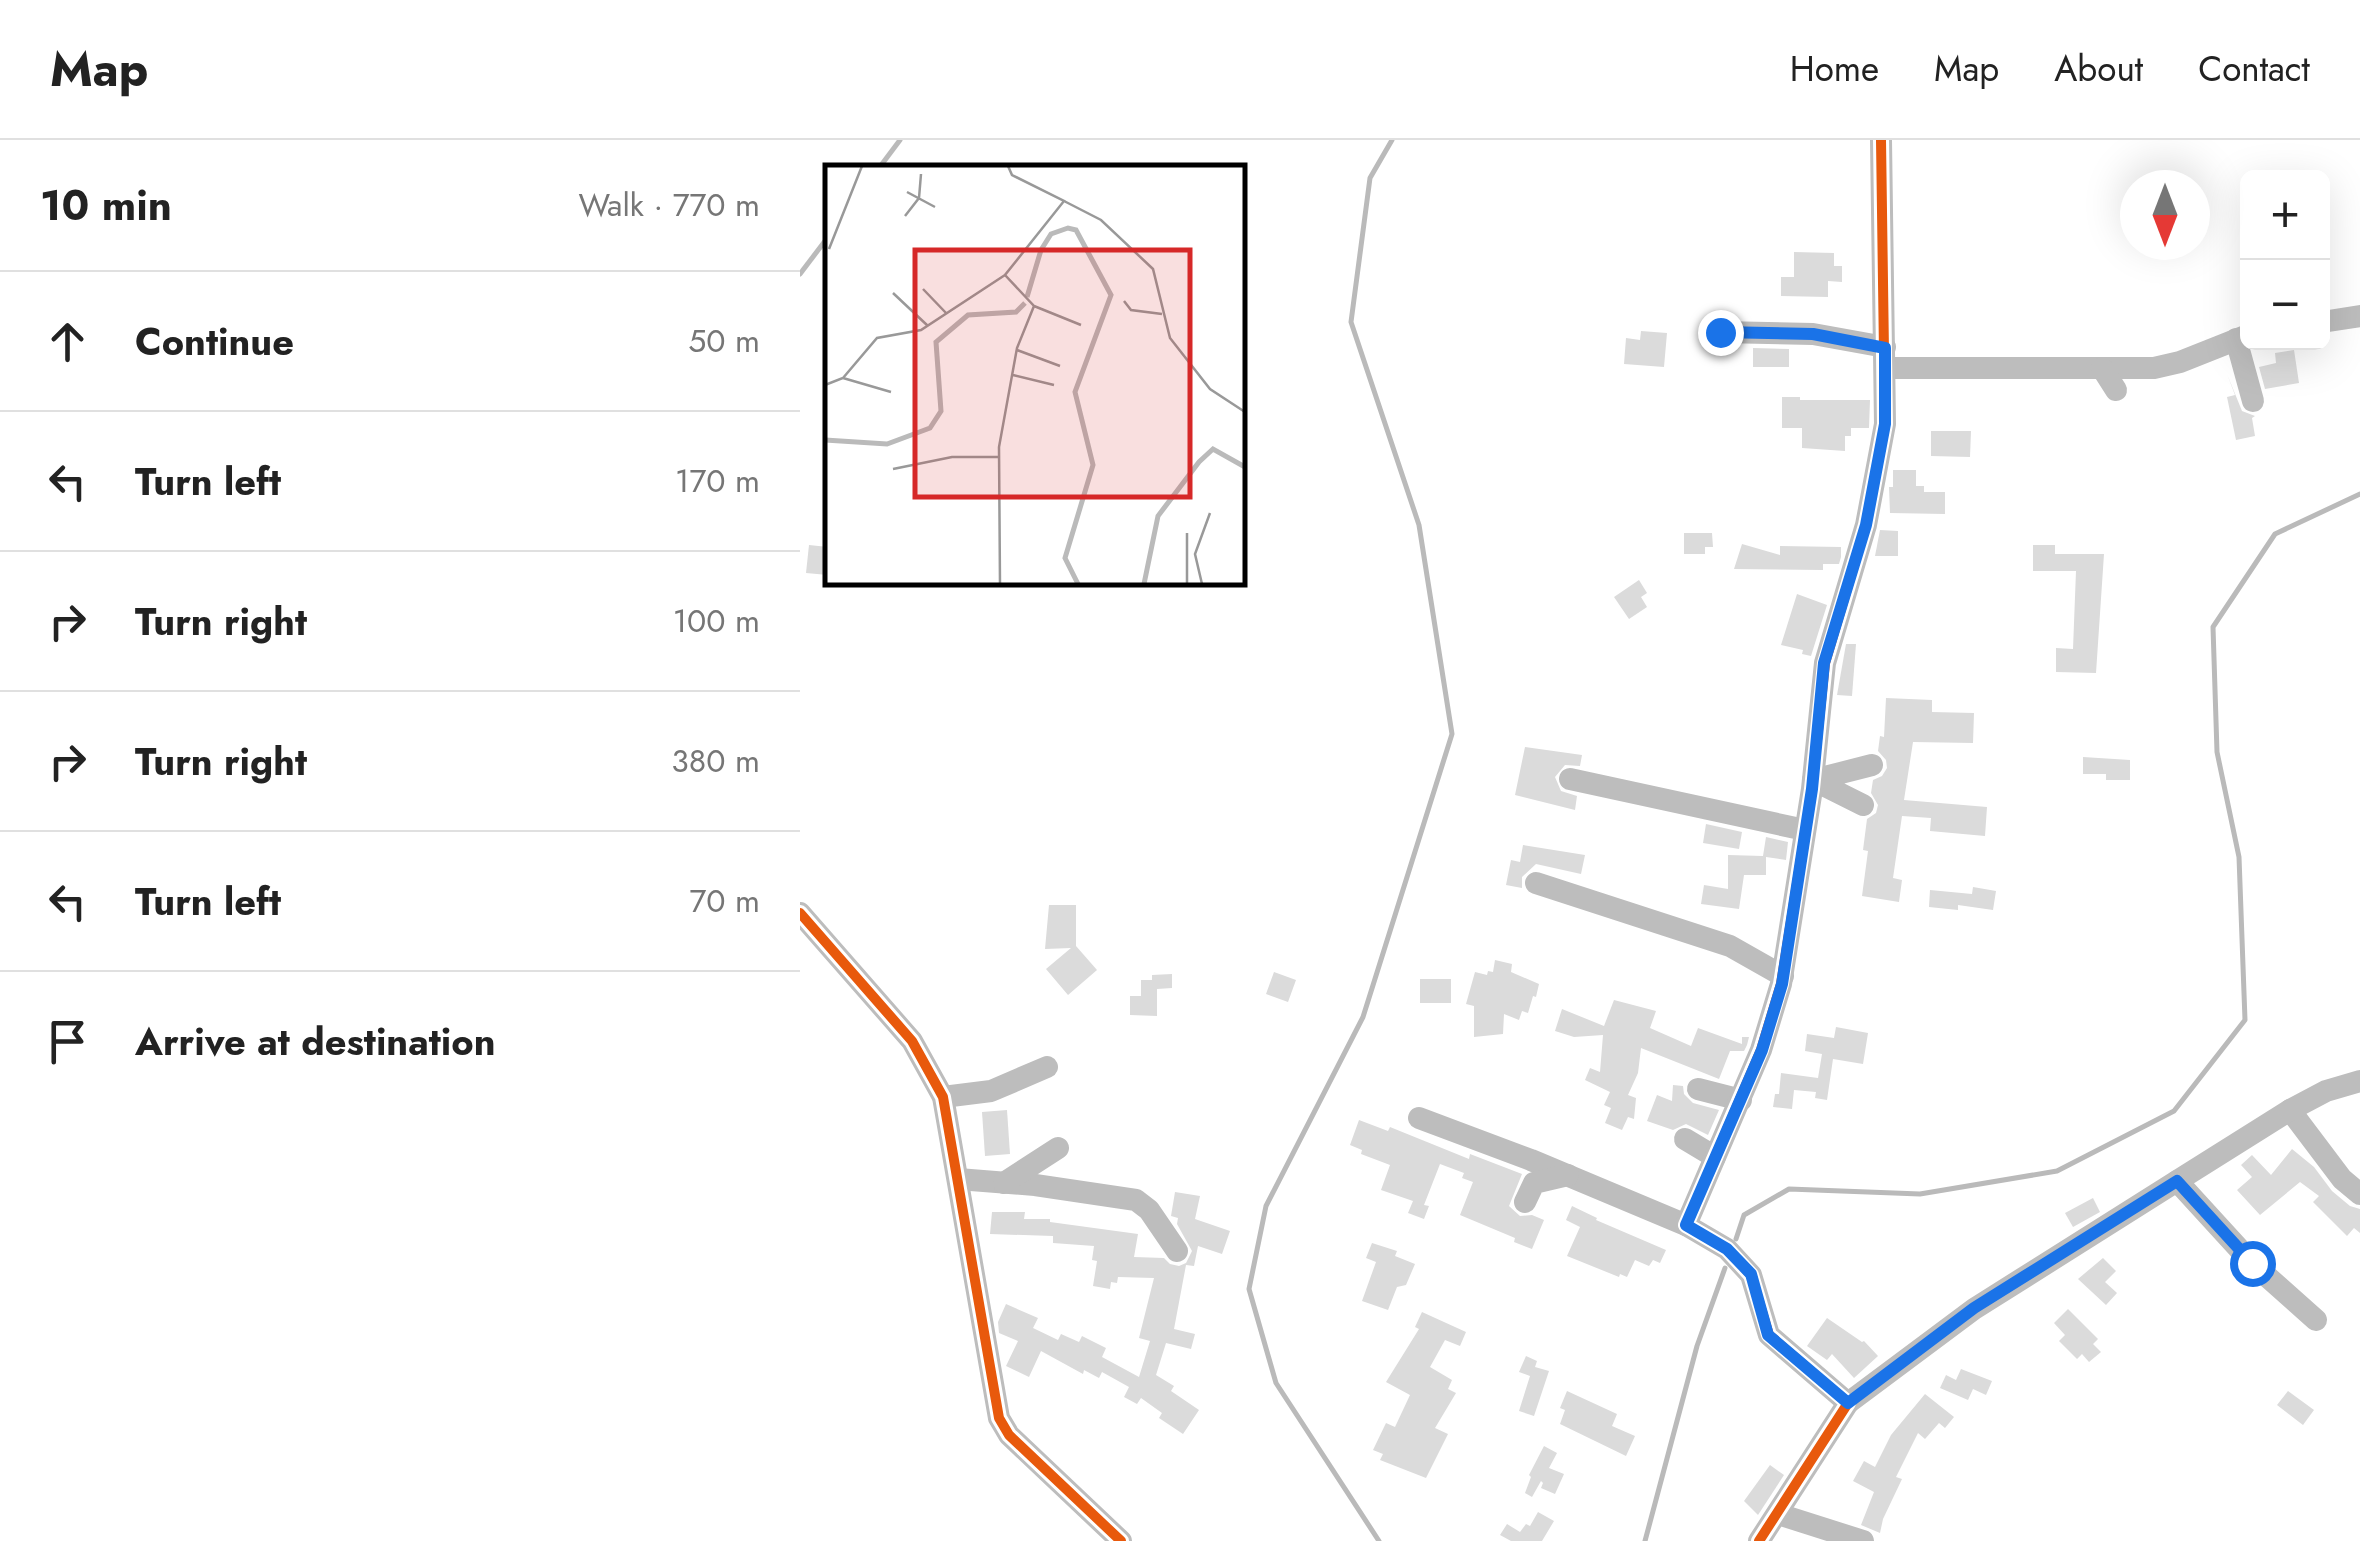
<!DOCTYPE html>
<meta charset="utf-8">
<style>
:root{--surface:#fff;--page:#f2f2f2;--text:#222;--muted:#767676;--line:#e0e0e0}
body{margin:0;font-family:Jost,sans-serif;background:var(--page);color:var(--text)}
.controls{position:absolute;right:30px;top:30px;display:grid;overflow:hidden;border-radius:15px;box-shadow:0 10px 40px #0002}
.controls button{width:90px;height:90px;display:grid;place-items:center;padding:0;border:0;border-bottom:2px solid var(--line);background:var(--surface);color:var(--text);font:50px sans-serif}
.compass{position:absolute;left:1320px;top:30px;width:90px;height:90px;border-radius:50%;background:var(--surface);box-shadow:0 10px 40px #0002;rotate:180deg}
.stop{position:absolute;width:30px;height:30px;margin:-22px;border:8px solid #1a73e8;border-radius:50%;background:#fff}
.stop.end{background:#1a73e8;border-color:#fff;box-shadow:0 2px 10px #0008}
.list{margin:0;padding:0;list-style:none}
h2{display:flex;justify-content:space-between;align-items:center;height:130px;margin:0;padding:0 40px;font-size:42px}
h2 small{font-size:32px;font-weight:400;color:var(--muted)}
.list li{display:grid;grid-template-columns:65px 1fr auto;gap:30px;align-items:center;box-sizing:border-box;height:140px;padding:0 40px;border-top:2px solid var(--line)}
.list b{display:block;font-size:38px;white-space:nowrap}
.list em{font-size:32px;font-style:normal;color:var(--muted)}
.icon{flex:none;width:55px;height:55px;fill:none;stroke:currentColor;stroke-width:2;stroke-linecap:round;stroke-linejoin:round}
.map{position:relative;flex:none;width:1560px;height:1401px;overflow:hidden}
header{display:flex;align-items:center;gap:60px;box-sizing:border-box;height:140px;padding:0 50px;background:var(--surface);border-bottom:2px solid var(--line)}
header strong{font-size:48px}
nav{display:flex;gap:55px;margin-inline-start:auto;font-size:35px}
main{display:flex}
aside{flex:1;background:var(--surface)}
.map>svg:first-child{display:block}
</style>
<header>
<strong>Map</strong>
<nav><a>Home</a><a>Map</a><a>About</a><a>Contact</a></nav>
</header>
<main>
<aside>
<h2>10 min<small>Walk · 770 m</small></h2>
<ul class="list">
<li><svg class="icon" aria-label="ahead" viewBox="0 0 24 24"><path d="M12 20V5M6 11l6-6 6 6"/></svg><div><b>Continue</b></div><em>50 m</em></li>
<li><svg class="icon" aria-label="left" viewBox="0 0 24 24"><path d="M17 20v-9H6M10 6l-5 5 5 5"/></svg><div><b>Turn left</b></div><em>170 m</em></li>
<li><svg class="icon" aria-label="right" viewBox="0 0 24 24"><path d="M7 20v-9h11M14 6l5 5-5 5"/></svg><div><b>Turn right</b></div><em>100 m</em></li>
<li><svg class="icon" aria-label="right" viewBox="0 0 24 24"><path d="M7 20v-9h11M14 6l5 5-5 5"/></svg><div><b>Turn right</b></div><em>380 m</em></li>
<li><svg class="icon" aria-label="left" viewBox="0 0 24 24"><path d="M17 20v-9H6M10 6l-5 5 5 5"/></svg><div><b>Turn left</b></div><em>70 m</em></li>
<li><svg class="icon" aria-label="arrive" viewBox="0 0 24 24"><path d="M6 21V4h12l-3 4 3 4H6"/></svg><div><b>Arrive at destination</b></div></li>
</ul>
</aside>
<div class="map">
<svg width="1560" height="1401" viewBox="0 0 1560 1401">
<rect width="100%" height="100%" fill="#fff"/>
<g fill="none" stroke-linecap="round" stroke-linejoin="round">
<g stroke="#bababa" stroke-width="5">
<path d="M79,28L100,0"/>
<path d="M0,134L28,97"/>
<path d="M936,1099L944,1075L989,1049L1120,1054L1257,1031L1374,971L1445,880L1439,717L1417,612L1413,487L1475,394L1560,354"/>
<path d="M579,1401L476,1243L449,1149L466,1066L563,877L652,594L619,385L551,182L570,38L592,0"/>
<path d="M845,1401L897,1206L925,1128"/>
</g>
</g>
<g fill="#dbdbdb">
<path d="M994,112L1034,113V126H1042V142L1028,141V157L981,156V137H994Z"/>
<path d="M841,191L867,193L864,227L824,224L826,198L840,200Z"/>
<path d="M953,208L989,209V227H953Z"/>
<path d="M1494,210L1499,243L1465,249L1459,227L1476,223L1475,213Z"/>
<path d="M1427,234L1442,271L1455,276L1452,278L1455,296L1436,300L1427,257L1435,255Z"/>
<path d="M982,257H1000V260H1070L1069,288H1051V296H1045V311L1002,308V288H982Z"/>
<path d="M1131,291H1171L1170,317L1131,316Z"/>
<path d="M1093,330H1116V346H1124V352H1145V374L1090,373L1089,347H1093Z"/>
<path d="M1080,390L1098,391V416H1075Z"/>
<path d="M884,393H912L913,407H905V414H884Z"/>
<path d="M942,404L980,415V406L1041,407V417L1039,424H1023V430L934,429Z"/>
<path d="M9,405L28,407V435L6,433Z"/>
<path d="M1233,405H1255V414H1304L1296,533L1256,532V508L1273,509L1276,431H1233Z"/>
<path d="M839,440L847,453L841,457L847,467L829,479L814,457Z"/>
<path d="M997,454L1027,465L1011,516L1002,514L1003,510L981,505Z"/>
<path d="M1046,504H1056L1052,556L1037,555Z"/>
<path d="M1086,558L1132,560V572L1174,573L1173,603L1113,602L1104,660L1187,667L1185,696L1130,691L1131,678L1102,676L1093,738L1102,740L1099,762L1062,756L1068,711L1063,710L1067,679L1076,673L1078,665L1071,653L1073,640L1082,636L1087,628L1086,620L1078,611L1080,596L1084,597Z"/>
<path d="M725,607L782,615L780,626L765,625L755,637L761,651L777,656L775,670L715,655Z"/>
<path d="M1283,617L1330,620V640H1306V634H1283Z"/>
<path d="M906,684L942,692L939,709L903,703Z"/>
<path d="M966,697L988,702L986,720L966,717V735H944L939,769L901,764L904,745L928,749V715L963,716Z"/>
<path d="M723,705L785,715L781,734L736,724L722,737V748L706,745L711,720L720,722Z"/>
<path d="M1173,747L1196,751L1193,770L1158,765V770L1129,767L1130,750L1172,754Z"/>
<path d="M249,765H276V806L297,830L268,855L246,829L271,808L245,809Z"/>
<path d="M695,820L712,824L711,832L739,844L736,857L733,856L728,873L722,871L719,880L704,874L703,894L674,897V866L666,864L675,832L687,835L688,831L693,832Z"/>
<path d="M474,832L496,840L488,862L466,854Z"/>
<path d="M372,834V848L357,849V876L330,875V856H341V840H352V835Z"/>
<rect x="620" y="839" width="31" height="24"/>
<path d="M814,860L856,871L850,888L891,906L898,888L942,904V897H949L947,905L944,911H930L919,939L841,908L838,933L828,955L836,958L834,979L828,977L822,990L805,983L811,968L804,965L810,952L785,940L790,928L800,932L803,895L774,897L755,891L762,869L804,886Z"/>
<path d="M1036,887L1068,893L1063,924L1033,919L1027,960L1015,958L1016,952L994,950L992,969L973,967L975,954H979L981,933L1018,938L1022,914L1005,911L1007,894L1034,898Z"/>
<path d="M873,945L883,946L884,954L893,963L919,970L908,995L886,984L873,990L847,981L857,955L872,961Z"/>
<path d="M207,970L210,1014L185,1016L182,972Z"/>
<path d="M559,980L588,991L590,987L669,1019L670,1014L722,1034L709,1066L720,1076L732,1075L744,1080L732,1109L714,1102L715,1098L660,1075L673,1042L662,1038L664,1033L640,1024L624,1065L629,1066L624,1079L608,1073L613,1061L581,1050L590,1025L561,1014L562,1010L550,1005Z"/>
<path d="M1492,1009L1514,1027L1532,1051L1550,1066L1560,1069V1093L1554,1088L1547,1096L1513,1062L1519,1056L1500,1042L1460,1075L1437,1050L1452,1037L1441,1025L1452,1015L1471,1035Z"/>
<path d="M375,1052L400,1056L395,1079L430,1091L422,1114L398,1106L394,1126L386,1125L374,1189L395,1194L391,1209L366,1203L356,1235L374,1246L371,1251L399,1270L383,1294L359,1278L362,1273L341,1258L337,1264L324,1257L329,1247L302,1232L299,1238L284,1230L283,1234L241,1211L229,1237L206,1226L218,1201L199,1193L198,1182L206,1164L238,1178L233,1188L258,1200L261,1194L279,1202L282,1196L306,1208L302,1217L339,1237L350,1201L339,1198L354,1138L318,1137L317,1143L311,1142L310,1149L293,1146L297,1121L292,1120L294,1106L253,1103V1096L190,1094L192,1072H225L224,1079H250V1082L338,1094L334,1117L364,1118L370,1124L379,1126L386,1123L392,1111L377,1084L378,1078L371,1076Z"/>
<path d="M1293,1058L1300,1072L1273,1087L1265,1073Z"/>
<path d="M772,1066L797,1078L796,1080L866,1110L860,1123L853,1120L849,1126L835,1120L827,1137L820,1134L819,1137L767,1116L780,1087L766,1080Z"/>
<path d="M572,1103L597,1111L595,1116L615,1124L606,1145L597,1147L588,1170L562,1161L576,1122L566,1118Z"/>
<path d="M1303,1118L1316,1131L1305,1142L1317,1153L1306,1165L1278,1139Z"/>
<path d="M1268,1169L1298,1199L1293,1204L1301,1212L1289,1222L1282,1214L1277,1219L1259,1201L1265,1195L1254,1183Z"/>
<path d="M622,1172L666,1192L660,1206L645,1200L630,1227L652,1240L648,1249L656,1253L635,1288L648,1294L626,1338L580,1320L583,1314L573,1310L586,1283L595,1287L610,1255L586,1242L619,1189L615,1187Z"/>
<path d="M1027,1178L1062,1202L1064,1201L1078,1216L1054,1238L1032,1214L1027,1220L1007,1206Z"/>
<path d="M726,1216L737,1221L735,1227L749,1231L734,1276L719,1271L730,1236L719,1232Z"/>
<path d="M1161,1229L1192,1241L1186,1255L1173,1249L1168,1260L1140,1248L1146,1235L1156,1240Z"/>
<path d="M767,1251L817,1274L812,1286L835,1296L826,1316L760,1284L765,1270L760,1268Z"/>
<path d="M1488,1251L1514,1270L1503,1285L1477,1265Z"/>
<path d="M1125,1254L1154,1277L1145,1288L1139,1283L1125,1299L1118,1293L1096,1337L1102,1339L1083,1379L1080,1393L1061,1385L1074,1352L1053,1341L1064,1321L1075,1327L1091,1295Z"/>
<path d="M744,1306L757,1313L749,1328L764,1334L755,1354L741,1348L743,1343L741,1341L732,1357L725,1353L731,1337L729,1335Z"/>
<path d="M970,1325L984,1335L958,1375L944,1361Z"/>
<path d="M738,1372L754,1381L742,1401H711L700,1395L707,1384L720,1392L726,1384L730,1386Z"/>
</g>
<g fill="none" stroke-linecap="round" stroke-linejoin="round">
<g stroke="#bdbdbd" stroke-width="22">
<path d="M1522,182L1560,176"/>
<path d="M920,192L1013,194L1085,207"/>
<path d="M1436,199L1453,261"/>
<path d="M1085,228H1354L1380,222L1448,195"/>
<path d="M1302,228L1316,250"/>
<path d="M770,639L1005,690"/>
<path d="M1063,665L1013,640L1072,625"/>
<path d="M736,743L930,806L983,836"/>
<path d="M0,773L112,901L143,957L199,1278L209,1295L321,1401"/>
<path d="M898,949L941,960"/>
<path d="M143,957L191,951L247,927"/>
<path d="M1490,970L1542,1039L1560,1054"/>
<path d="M619,978L731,1020L886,1085"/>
<path d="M885,999L915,1017"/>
<path d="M158,1039L235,1045L336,1060L349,1070L377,1111"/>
<path d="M1377,1041L1452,1123L1516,1180"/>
<path d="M204,1043L258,1008"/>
<path d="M725,1062L734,1043L768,1035"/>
<path d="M1048,1263L1174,1169L1377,1041L1490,970L1526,951L1560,941"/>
<path d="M978,1374L1063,1401"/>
<path d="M959,1401L1048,1263L969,1195L951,1135L927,1109L886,1085L961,910L981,844L1012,649L1025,523L1066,385L1085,284L1081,0"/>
</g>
<defs>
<g id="cycleway">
<path d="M0,773L112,901L143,957L199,1278L209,1295L321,1401"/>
<path d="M959,1401L1048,1263L969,1195L951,1135L927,1109L886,1085L961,910L981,844L1012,649L1025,523L1066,385L1085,284L1081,0"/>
</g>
</defs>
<use href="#cycleway" stroke="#fff" stroke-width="16"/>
<use href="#cycleway" stroke="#e8590c" stroke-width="10"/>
</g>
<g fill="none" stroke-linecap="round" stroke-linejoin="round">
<path stroke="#1a73e8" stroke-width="12" d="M920,192L1013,194L1085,208V284L1066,385L1024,523L1012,649L982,844L962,910L886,1085L927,1109L951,1134L968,1195L1048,1263L1174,1168L1377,1041L1452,1123"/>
</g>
<g transform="translate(25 25)">
<rect width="420" height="420" fill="#fff"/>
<path fill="none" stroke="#bababa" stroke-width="5" d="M202,132L216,85L226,69L243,63L251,65L286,130L250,227L268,300L240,393L253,419M0,275L62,279L105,263L116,246L111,177L143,150L191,147L200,138M319,419L333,351L374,297L388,284L420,302"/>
<path fill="none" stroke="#999" stroke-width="2.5" d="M82,27L110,42M239,36L276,55L328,104L345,173L385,224L420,247M80,51L94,33L96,9M4,84L37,1M98,124L122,149M68,128L103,161M299,136L306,145L337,149M209,141L256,160M192,185L235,201M188,210L229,220M18,213L66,227M0,220L18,213L52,173L96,165L180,110M68,304L127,292H174M362,368V419M175,419L174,282L192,183L209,141L180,110L239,36L187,10L183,1M377,419L370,389L385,348"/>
<path fill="#d62828" fill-opacity="0.15" stroke="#d62828" stroke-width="5" d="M90,85H365V332H90Z"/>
<rect width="420" height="420" fill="none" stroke="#000" stroke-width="5"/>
</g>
</svg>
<div class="controls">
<button>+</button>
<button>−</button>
</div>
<svg class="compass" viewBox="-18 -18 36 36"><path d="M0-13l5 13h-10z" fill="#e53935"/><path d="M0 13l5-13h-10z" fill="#767676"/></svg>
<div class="stop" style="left:1452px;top:1123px"></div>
<div class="stop end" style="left:920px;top:192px"></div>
</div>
</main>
